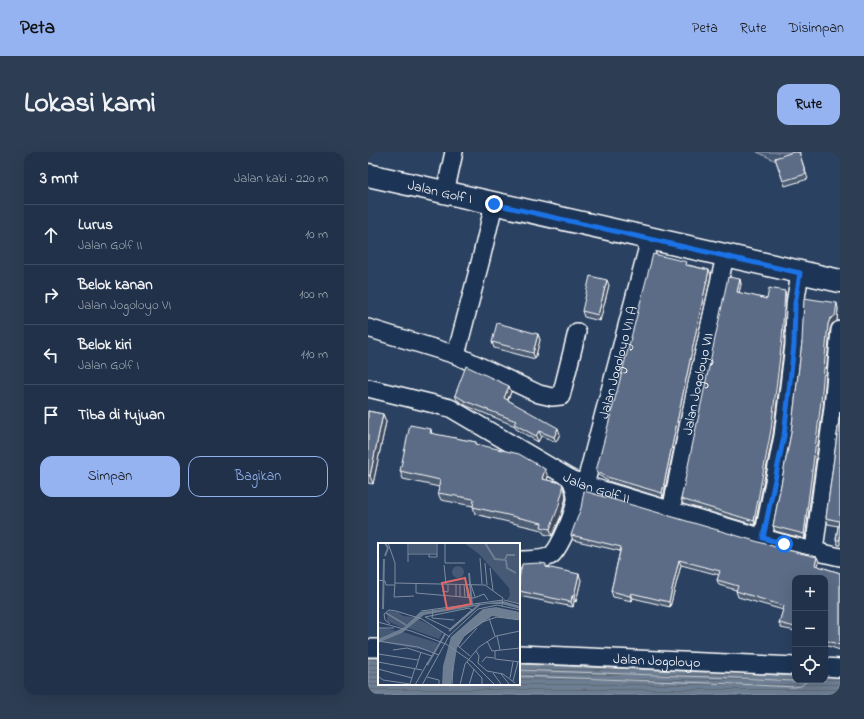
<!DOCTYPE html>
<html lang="id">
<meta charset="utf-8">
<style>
:root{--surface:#203149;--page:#2d3d53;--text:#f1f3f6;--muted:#a2a9b4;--line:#3d4c61;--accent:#95b2f1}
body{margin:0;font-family:"Indie Flower",sans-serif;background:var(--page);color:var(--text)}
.controls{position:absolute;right:12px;bottom:12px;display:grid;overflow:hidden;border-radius:8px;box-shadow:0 4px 16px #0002}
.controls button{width:36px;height:36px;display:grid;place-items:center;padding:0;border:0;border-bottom:1px solid var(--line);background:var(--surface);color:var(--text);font:20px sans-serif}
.stop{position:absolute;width:12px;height:12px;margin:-9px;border:3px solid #1a73e8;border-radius:50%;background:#fff}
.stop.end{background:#1a73e8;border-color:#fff;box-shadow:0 1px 4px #0008}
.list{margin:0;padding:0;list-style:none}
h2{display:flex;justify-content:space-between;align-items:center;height:52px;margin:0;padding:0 16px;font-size:17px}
h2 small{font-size:13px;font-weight:400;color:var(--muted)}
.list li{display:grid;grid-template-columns:26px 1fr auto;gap:12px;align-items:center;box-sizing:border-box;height:60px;padding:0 16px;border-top:1px solid var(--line)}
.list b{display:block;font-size:15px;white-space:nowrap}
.list p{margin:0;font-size:13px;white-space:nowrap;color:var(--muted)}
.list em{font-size:13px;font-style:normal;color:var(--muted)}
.actions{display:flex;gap:8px;padding:12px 16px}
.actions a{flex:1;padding:9px 0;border:1px solid var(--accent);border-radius:12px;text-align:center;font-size:14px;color:var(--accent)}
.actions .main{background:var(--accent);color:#111}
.icon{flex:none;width:22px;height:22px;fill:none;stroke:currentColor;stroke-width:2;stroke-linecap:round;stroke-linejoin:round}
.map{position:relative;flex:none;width:472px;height:543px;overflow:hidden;border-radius:12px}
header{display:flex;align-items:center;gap:24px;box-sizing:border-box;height:56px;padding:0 20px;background:var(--accent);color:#111}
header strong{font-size:19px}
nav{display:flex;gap:22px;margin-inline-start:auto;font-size:14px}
.intro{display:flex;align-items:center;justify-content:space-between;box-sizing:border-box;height:96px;padding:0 24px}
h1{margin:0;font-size:28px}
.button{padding:10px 18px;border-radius:12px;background:var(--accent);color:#111;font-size:14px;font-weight:700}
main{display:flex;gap:24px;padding:0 24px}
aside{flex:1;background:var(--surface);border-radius:12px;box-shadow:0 4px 16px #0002}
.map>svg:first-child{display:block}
</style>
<header>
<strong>Peta</strong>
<nav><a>Peta</a><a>Rute</a><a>Disimpan</a></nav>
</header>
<div class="intro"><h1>Lokasi kami</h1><a class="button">Rute</a></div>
<main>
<aside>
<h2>3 mnt<small>Jalan kaki · 220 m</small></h2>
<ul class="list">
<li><svg class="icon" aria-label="ahead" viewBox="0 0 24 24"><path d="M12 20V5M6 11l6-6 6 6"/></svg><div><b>Lurus</b><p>Jalan Golf II</p></div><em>10 m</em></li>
<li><svg class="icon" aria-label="right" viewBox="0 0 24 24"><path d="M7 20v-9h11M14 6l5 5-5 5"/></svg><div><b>Belok kanan</b><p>Jalan Jogoloyo VI</p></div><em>100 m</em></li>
<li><svg class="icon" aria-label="left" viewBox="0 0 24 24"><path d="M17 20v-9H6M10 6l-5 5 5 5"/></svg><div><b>Belok kiri</b><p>Jalan Golf I</p></div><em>110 m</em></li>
<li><svg class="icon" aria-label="arrive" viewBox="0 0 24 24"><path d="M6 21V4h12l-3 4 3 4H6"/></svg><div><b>Tiba di tujuan</b></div></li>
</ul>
<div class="actions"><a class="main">Simpan</a><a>Bagikan</a></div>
</aside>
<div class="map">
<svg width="472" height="543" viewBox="0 0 472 543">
<defs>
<pattern id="water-rules" width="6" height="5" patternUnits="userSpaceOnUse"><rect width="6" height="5" fill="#6d7d92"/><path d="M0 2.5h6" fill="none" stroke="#5e6772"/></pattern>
</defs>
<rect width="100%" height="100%" fill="#2a4161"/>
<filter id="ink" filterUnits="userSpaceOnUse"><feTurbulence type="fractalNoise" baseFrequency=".025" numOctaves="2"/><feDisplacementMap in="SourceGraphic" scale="8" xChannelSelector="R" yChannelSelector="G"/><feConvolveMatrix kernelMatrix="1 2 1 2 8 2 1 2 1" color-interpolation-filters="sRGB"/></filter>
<g filter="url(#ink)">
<path fill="#465975" stroke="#a2acba" d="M389,0H433L408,9Z"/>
<path fill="url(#water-rules)" stroke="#a7b1be" d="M0,506H11V532H151V509L427,521V528H457V522L472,523V543H0Z"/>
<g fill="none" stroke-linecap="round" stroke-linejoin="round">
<g stroke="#c5cbd3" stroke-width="1">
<path d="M151,512L338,520"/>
<path d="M151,518L369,526L426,529L431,528"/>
<path d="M377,521L427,524"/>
<path d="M151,524L368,532L426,535L433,534L440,528"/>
</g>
<defs>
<g id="street">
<path d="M77,41L86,0"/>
<path d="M0,176L88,203L113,107L126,52"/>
<path d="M88,203L171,242L184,245L193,244L209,180"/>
<path id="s1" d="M0,236L82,256L203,327L217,333L416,392L472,405"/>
<path id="s2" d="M217,333L282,87"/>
<path id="s3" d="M303,359L329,231L357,104"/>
<path d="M395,386L415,284L426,193L427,152L432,121"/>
<path d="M446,398L465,256L472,178"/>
<path d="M151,408C161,407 173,409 182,404C191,400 209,355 208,345C208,339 205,332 203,327"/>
<path d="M0,496H11"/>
<path id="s4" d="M151,502L427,514"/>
<path d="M457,515L472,516"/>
</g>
<g id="secondary">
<path id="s5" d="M0,23L472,129"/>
</g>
</defs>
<use href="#street" stroke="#fff" stroke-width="20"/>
<use href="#secondary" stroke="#fff" stroke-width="25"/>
<use href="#street" stroke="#1d3557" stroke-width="17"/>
<use href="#secondary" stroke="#1d3557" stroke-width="22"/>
</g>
<g fill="#4e5d73" stroke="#fff">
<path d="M431,0L440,27L417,34L407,6Z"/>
<path d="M320,113L341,118L343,123L295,346L240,329L230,323L228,319Z"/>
<path d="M372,127L373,132L371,141L399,147L417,139L418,144L416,192L405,282L387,373L315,352L313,347Z"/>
<path d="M241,133L232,169L216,165L214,159Z"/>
<path d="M470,156L469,169L464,172L462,177L455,255L437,387L407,379L405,374L423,281L434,190Z"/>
<path d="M170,182L172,188L167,207L126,196L124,190Z"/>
<path d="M141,234L143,240L140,248L192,282L188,290L173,284L170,290L148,277L147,274L99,254L89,248L87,243Z"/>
<path d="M0,259L15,262L18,270L5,332L0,331Z"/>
<path d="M472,260V393H470L468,388L470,374L460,372L458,366Z"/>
<path d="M63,277L64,282L108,290V292L180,325L179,328L197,339L198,345L193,364L184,384L176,382L174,378L107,362L105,354L73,348L70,341L71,335L35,327L32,319Z"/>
<path d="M203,383L411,396L449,405L451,410L450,414L472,421V498L457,493V426H427V479L413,476L411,471L415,458L370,445L368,439V438L351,433L349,428L351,423L313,413L302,455L265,446L264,449L245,445L243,439L252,399L205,388Z"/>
<path d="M179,416L213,428L208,450L206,449L205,455L151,444V427Z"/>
</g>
<g fill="#404c5e" stroke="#fff">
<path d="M341,118L343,123L295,346L294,341Z"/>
<path d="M372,127L373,132L370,145L369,140Z"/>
<path d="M239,128L241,133L232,169L230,163Z"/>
<path d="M417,139L418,144L416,192L405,282L387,373L386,369Z"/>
<path d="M469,151L470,156L469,169L464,172L462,177L455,255L437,387L436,382L460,172Z"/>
<path d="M170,182L172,188L167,207L165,201Z"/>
<path d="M141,234L143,240L138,251L136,246Z"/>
<path d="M15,262L18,270L5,332L2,324Z"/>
<path d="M190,276L192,282L188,290L186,285Z"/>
<path d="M171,279L173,284L170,290L168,284Z"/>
<path d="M177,317L180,325L177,335L174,327Z"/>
<path d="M194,331L197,339L198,345L193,364L184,384L182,377Z"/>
<path d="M449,405L451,410L449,418L447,413Z"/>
<path d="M311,408L313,413L302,455L301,450Z"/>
<path d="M211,422L213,428L208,450L206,444Z"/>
<path d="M263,441L265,446L264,449L262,444Z"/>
<path d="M204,444L206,449L205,455L203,450Z"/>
</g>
<g fill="#5b6c86" stroke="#fff">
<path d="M425,0H431L438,22L415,29L407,6Z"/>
<path d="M285,102L319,110L318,113L341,118L294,341L239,325L228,319Z"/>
<path d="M222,124L239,128L230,163L214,159Z"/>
<path d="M360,125L372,127L369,140L399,147L401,136L417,139L414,188L403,278L386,369L313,347Z"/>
<path d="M436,146L469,151L467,164L462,167L460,172L453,250L436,382L405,374L423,281L434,190Z"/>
<path d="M129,171L170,182L165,201L124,190Z"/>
<path d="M98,214L141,234L136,246L190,276L186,285L171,279L168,284L146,272L148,269L97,249L87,243Z"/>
<path d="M0,259L15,262L2,324L0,323Z"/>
<path d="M472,260V388H468L471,369L458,366Z"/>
<path d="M42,273L63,277L62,281L108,290V292L151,302L177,317L174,327L194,331L195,337L190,356L182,377L173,375L174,371L105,355L106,347L70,341L72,328L32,319Z"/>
<path d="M216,339L411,396L449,405L447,413L472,421V493L457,488V426H427V475L411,471L416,454L368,439L370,434L349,428L352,419L311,408L301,450L263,441L262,444L243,439L253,395L203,383L213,356Z"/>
<path d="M172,411L178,412V415L211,422L206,444H204L203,450L151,439V427L154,412Z"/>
</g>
</g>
<g fill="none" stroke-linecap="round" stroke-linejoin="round" filter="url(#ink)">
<path stroke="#1a73e8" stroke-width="5" d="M126,52L432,121L427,152L426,193L416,284L395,386L416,392"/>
</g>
<g text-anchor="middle" stroke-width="3" stroke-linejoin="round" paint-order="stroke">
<g font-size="14" fill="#fff" stroke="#1d3557">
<text dy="5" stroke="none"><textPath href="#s5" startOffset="74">Jalan Golf I</textPath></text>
<text dy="5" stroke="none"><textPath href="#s2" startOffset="127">Jalan Jogoloyo VII A</textPath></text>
<text dy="5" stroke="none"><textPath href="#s3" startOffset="130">Jalan Jogoloyo VII</textPath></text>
<text dy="5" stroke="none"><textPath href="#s1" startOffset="252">Jalan Golf II</textPath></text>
<text dy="5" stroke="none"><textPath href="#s4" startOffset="138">Jalan Jogoloyo</textPath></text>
</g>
</g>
<g transform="translate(10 391)">
<rect width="142" height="142" fill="#2a4161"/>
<path d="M86,0H142V61L129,57L132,52L131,45L101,11Z" fill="#465975"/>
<path d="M10,68L20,69L25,73L36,74L25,85L9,78ZM40,76L65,89L61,96L30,85ZM0,85H7L19,88L0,96ZM25,89L60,100L56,109L3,99Z" fill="#465975"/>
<path d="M31,0H58V10H31ZM74 29a6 6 0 1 1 12 0a6 6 0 1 1-12 0Z" fill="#465975"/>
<path d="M125,58L142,63V66L124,61H110L46,72L24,90L0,100V96L25,85L42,69ZM118,64L142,69V77L114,73L85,94L79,105L73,142H64L65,123L73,94L105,66Z" fill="#6d7d92"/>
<path fill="none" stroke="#6d7d92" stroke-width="2" d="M107,0L117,16L127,17L129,12H137M7,13L10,5L7,0M128,17L129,25L138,30M91,30L94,62M5,66L6,16M8,70L28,82M71,88L102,61M49,122L67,91"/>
<path fill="none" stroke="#7f8da0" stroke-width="1" d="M10,0L17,20V40L107,42L125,55L124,63M30,0V19M67,0V20H87M30,11H59M51,11V14H59V0M102,15L104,41M107,20L109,42M66,22L68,41M112,25L115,47M0,37L7,38L8,42H16M17,40L16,54L36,53M38,40V50L96,55L106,51L110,57M82,41V54M86,41L87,54M88,41L90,55M93,42L97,54M64,48L70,49V41M78,54V41M126,57L142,61M55,66L54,75L76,77M94,67L91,65L47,74L72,86L95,66M43,68L125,57M111,75L117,93M0,79L33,88L68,101L94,119L117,142M12,81L7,77L6,71L11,67L18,68L44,76L72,94M0,85H16M119,93L122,107M0,98L40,104L61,112M109,98L114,108L142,105M81,105L99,85M15,107L29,105L54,113M98,108L101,113L100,120L109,128L125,131L137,140M117,108V116L142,119M0,111L40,117M92,113L80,103L86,93L104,79L119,74L142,77M0,119L44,127M89,119L104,135V142M104,119L108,114L116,115M38,125L43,109M0,126L34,135M115,130L123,141M123,131L132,142M0,133L5,137L32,141M49,134L61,137V142M132,135L135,119M135,138L140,119M32,141L37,125M74,141L75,124M37,142L50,119M44,142L71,93L100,66L119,62L142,67M82,142L87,121L101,104L118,93L142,88M91,142L96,126"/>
<path fill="#e26868" fill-opacity="0.15" stroke="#e26868" stroke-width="2" d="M87,35L93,61L69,66L64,40Z"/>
<rect width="142" height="142" fill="none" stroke="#fff" stroke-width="2"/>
</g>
</svg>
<div class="controls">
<button>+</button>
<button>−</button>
<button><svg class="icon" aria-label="locate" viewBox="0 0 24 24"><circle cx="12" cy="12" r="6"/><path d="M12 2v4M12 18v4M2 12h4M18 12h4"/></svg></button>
</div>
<div class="stop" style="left:416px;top:392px"></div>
<div class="stop end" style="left:126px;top:52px"></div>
</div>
</main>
